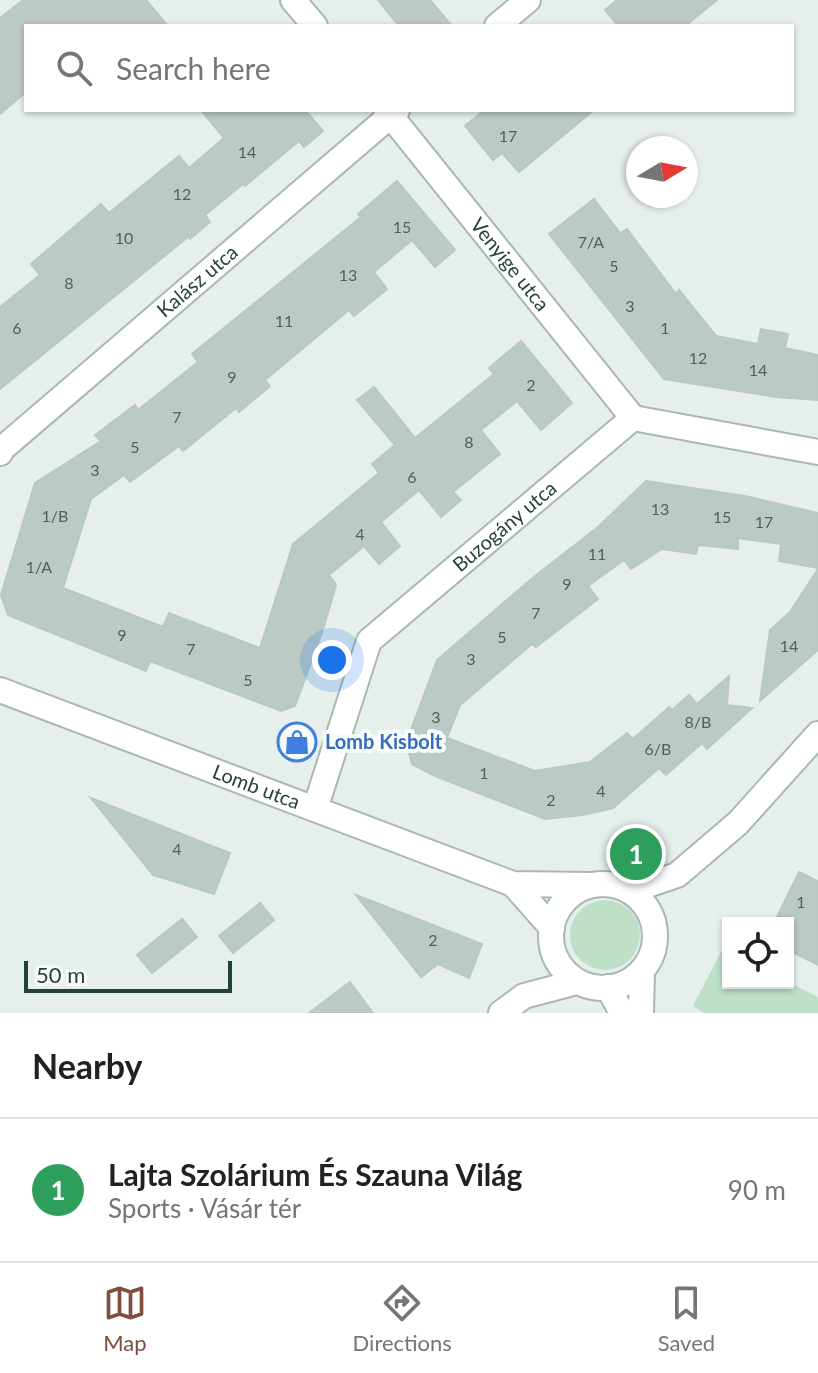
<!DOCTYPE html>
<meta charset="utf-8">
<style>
:root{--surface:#fff;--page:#f6f6f6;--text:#202124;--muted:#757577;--line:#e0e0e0;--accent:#7f4e3f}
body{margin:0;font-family:Lato,sans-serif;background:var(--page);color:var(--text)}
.controls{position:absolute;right:24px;bottom:24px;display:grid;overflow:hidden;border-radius:0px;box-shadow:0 2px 6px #0004}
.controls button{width:72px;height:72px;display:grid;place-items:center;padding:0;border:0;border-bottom:2px solid var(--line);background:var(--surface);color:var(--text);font:40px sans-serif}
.compass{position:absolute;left:626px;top:136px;width:72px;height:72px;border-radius:50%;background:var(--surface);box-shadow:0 2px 6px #0004;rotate:80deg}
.scale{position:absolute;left:24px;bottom:20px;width:208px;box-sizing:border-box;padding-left:8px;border:4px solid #24423a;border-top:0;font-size:22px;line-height:28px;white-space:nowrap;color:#24423a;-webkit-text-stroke:6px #f7fbf9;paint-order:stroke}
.you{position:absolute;left:332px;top:660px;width:28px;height:28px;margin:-20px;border:6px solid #fff;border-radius:50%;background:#1a73e8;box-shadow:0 0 0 12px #1a73e833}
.badge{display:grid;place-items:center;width:52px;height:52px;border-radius:50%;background:var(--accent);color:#fff;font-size:26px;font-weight:700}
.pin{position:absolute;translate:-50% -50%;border:4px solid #fff;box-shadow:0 2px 8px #0006}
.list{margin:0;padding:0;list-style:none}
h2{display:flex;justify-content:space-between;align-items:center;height:104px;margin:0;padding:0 32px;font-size:34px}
h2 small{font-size:26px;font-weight:400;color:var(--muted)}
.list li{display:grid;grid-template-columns:52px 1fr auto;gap:24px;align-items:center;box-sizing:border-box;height:144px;padding:0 32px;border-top:2px solid var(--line)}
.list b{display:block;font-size:30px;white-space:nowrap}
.list p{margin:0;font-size:26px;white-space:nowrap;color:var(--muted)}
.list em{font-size:26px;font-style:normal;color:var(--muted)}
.icon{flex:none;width:44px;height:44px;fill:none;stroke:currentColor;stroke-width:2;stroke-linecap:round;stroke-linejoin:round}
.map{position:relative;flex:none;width:818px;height:1013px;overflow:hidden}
.search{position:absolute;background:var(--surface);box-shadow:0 2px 6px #0004;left:24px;right:24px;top:24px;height:88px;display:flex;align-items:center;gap:20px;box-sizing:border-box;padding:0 28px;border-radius:0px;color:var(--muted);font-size:30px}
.sheet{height:248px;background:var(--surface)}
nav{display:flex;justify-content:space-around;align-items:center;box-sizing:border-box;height:112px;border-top:2px solid var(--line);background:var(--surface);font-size:22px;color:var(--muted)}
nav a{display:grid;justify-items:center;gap:4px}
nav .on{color:var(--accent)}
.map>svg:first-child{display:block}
</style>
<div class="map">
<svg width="818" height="1013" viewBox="0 0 818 1013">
<rect width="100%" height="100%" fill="#e6efeb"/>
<g fill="#bfe0c8">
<circle cx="605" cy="935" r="35"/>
<path d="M723,948L728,951V983L788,982L818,997V1013H704L693,1006Z"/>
</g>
<g fill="#bbcac4" stroke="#b8c9c2" stroke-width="2">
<path d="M23,0H146L168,26H26V92L0,114V18Z"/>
<path d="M378,0H430L452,26H399Z"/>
<path d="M617,0H717L685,26H618L605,10Z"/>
<path d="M201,110H305L323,131L304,147L299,141L245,186L243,184L205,215L210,222L190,239L188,237L0,389V307L40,275L31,264L101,204L109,213L179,156L189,168L224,138Z"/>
<path d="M484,110H594L519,172L502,153L493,160L465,126Z"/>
<path d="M397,181L455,250L435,267L412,240L374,272L387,289L354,316L349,310L265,380L270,386L239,412L236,408L183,451L179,446L130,482L124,475L91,499L63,588L163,627L169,613L260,648L293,544L379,473L372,464L395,445L357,400L374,387L415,438L494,374L489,368L521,341L572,403L541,430L517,401L481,430L500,454L453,492L461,500L441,517L419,490L381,522L400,546L379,564L364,546L329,575L336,585L322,633L295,706L281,711L150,661L146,671L8,615L1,595L35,483L101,441L95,435L135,405L138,410L198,362L192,354L361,217L358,214Z"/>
<path d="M594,199L620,233L627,229L676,294L679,290L716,336L758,344L761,329L788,334L785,348L818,355V400L776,397L664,379L549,234Z"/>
<path d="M646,481L745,496L818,513V568L779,561L781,544L738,538V549L698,545L696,554L662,549L631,569L624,560L588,586L598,599L536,647L532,644L460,705L447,738L535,771L590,762L627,733L633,739L669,707L672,710L689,695L697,704L729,676L727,705L752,708L707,749L702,743L666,775L659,768L613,808L583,815L545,819L435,776L412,764L406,743L437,660L535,576L598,527Z"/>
<path d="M818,569V650L760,701L770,630L790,612Z"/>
<path d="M91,798L230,853L214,894L153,875Z"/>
<path d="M799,872L818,881V965L788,950V923H774Z"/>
<path d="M356,895L482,944L469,978L438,964L421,977Z"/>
<path d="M260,903L274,920L233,953L219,936Z"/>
<path d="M182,919L197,937L152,973L137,955Z"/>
<path d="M350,982L373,1013H309Z"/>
</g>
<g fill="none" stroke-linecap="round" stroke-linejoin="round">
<defs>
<g id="minor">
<path d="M293,0L315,26"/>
<path d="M497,26L528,0"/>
<path id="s1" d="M386,110L633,418"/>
<path id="s2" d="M0,453L3,448L397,110"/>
<path id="s3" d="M0,690L513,884L592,885"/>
<path id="s4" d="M315,809L369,641L633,418L818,452"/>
<path d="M513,884L552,928"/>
<circle cx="603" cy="936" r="52"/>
<path d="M630,891L677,875L738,823L818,734"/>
<path d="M608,987L622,1013"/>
<path d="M501,1013L524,996L577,982"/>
<path d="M641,1013L642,971"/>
</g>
</defs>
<use href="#minor" stroke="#a8b8b2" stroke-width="28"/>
<use href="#minor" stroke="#fff" stroke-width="24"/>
</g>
<defs>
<symbol id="shop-ring" viewBox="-11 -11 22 22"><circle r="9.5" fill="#f7fbf9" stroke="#3f7fe0" stroke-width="1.5"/><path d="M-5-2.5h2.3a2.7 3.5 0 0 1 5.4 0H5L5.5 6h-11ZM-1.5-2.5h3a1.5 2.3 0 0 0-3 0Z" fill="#3f7fe0"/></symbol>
</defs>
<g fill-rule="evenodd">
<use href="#shop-ring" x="275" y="720" width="44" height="44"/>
</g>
<g text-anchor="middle" stroke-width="8" stroke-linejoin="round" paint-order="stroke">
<g font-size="16" fill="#4a645c">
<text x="508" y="142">17</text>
<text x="247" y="158">14</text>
<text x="182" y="200">12</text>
<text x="402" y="233">15</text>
<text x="124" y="244">10</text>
<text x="591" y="248">7/A</text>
<text x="614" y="272">5</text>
<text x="348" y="281">13</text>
<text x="69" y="289">8</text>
<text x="630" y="312">3</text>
<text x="284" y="327">11</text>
<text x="17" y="334">6</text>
<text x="665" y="334">1</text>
<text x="698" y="364">12</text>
<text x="758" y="376">14</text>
<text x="232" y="383">9</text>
<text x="531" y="391">2</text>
<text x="177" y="423">7</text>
<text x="469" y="448">8</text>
<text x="135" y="453">5</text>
<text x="95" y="476">3</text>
<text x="412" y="483">6</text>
<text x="660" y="515">13</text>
<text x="55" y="522">1/B</text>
<text x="722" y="523">15</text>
<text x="764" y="528">17</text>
<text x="360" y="540">4</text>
<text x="597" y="560">11</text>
<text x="39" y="573">1/A</text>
<text x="567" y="590">9</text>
<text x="536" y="619">7</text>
<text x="122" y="641">9</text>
<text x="502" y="643">5</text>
<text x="789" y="652">14</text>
<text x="191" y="655">7</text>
<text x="471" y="665">3</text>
<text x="248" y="686">5</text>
<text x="436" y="723">3</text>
<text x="698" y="728">8/B</text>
<text x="658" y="755">6/B</text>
<text x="484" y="779">1</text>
<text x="601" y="797">4</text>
<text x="551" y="806">2</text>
<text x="177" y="855">4</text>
<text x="801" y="908">1</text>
<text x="433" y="946">2</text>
</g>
<g font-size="20" fill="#24423a" stroke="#f7fbf9">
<text dy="7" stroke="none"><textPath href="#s1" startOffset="198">Venyige utca</textPath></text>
<text dy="7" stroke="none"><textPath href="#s2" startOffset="262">Kalász utca</textPath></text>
<text dy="7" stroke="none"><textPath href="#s4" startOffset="354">Buzogány utca</textPath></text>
<text dy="7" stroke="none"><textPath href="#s3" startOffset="274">Lomb utca</textPath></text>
</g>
<g font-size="20" font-weight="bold" fill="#366cbe" stroke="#f7fbf9" text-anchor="start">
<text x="325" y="749">Lomb Kisbolt</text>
</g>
</g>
</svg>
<div class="controls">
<button><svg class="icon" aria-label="locate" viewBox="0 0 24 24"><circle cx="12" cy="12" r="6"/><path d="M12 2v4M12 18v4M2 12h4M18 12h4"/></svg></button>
</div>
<svg class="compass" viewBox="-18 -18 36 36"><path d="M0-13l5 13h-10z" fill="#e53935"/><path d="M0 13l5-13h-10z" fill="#757577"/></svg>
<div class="scale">50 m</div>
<div class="you"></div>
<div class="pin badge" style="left:636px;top:854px;background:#2e9e5b">1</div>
<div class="search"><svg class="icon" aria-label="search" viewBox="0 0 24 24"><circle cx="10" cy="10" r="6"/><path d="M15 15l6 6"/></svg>Search here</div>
</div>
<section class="sheet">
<h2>Nearby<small></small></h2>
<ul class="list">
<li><span class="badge" style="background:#2e9e5b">1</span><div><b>Lajta Szolárium És Szauna Világ</b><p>Sports · Vásár tér</p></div><em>90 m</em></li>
</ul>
</section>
<nav>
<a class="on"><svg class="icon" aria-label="map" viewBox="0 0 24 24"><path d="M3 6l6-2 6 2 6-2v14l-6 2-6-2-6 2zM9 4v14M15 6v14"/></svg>Map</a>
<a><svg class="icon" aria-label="directions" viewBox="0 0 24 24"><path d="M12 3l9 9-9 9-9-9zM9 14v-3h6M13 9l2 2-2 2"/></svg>Directions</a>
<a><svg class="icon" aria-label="saved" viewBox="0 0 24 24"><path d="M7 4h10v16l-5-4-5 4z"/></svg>Saved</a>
</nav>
